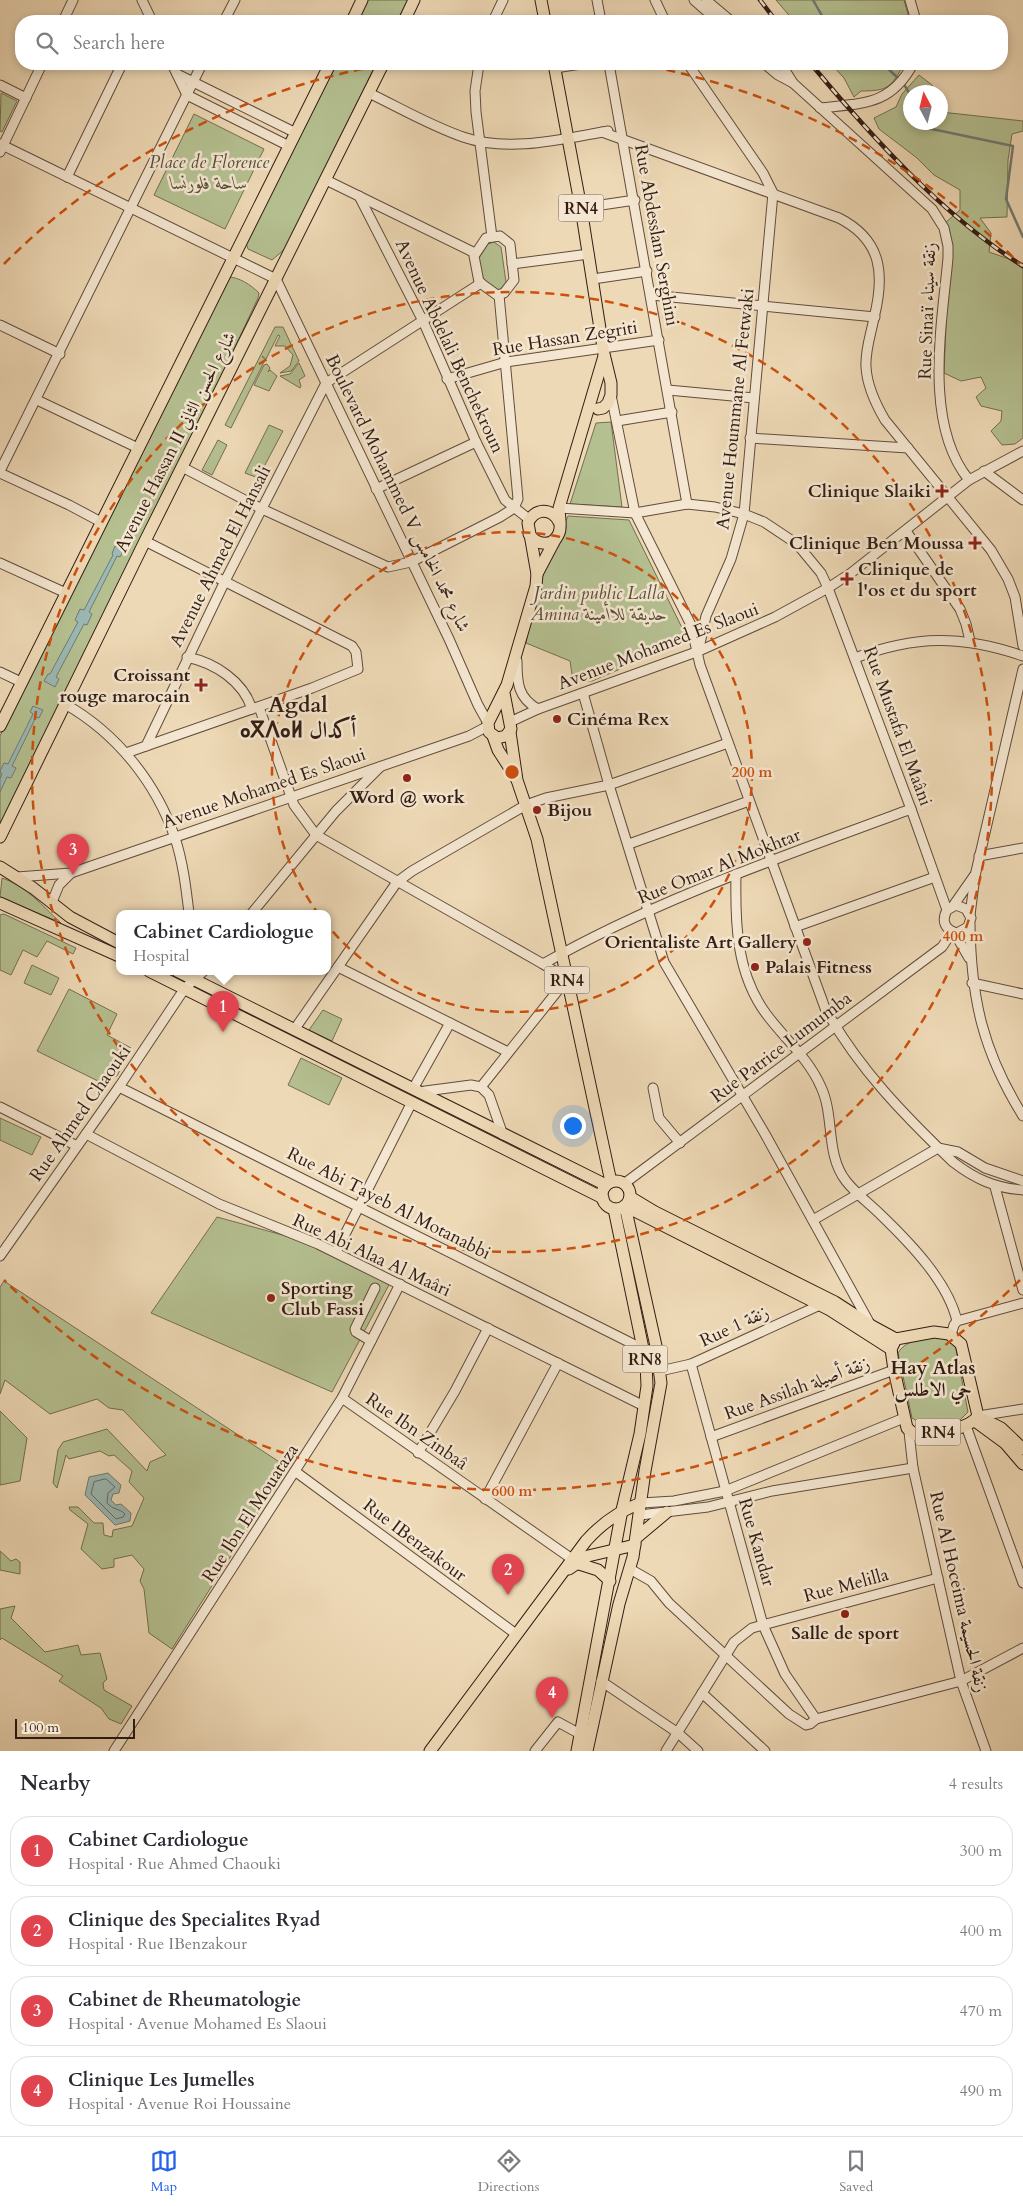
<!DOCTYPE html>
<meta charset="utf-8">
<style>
:root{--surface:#fff;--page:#f7f7f7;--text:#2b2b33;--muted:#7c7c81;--line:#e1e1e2;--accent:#2563eb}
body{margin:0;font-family:Cardo,Amiri,"Noto Sans Tifinagh",serif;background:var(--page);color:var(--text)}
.compass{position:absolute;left:903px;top:85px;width:45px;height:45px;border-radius:50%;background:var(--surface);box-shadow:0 2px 8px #0003;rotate:353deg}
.scale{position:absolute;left:15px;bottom:12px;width:120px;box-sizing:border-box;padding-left:5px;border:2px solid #321d13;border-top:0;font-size:14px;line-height:18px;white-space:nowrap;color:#321d13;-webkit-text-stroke:4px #f4e6d0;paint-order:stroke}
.you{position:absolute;left:572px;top:1125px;width:18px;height:18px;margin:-12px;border:4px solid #fff;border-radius:50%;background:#1a73e8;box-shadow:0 0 0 8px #1a73e833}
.badge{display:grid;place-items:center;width:32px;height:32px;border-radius:50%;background:var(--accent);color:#fff;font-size:16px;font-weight:700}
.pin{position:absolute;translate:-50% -41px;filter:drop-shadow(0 1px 2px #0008)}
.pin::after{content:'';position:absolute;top:26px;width:18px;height:15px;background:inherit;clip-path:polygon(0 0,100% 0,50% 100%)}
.popup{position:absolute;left:116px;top:910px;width:215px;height:65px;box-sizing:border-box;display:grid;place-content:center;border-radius:10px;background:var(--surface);filter:drop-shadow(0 1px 4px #0005);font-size:16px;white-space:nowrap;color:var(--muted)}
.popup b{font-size:19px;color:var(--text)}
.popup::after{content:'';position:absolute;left:50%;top:100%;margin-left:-10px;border:10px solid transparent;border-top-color:var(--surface)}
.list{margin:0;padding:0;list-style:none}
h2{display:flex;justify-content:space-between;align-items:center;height:65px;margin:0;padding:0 20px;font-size:21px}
h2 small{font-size:16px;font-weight:400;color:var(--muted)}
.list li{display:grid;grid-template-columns:32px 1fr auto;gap:15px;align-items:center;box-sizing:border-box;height:70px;margin:0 10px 10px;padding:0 10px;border:1px solid var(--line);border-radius:20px}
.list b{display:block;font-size:19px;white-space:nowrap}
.list p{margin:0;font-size:16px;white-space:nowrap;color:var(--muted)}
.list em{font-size:16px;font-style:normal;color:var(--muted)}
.icon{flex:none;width:28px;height:28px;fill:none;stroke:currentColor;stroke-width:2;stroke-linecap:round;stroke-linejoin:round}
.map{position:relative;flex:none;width:1023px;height:1751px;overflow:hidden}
.search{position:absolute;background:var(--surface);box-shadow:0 2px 8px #0003;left:15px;right:15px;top:15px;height:55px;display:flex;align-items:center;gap:12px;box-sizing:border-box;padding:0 18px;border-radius:20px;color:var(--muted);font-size:19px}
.sheet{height:385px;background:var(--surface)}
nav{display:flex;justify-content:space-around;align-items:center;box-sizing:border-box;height:70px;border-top:1px solid var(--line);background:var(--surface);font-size:14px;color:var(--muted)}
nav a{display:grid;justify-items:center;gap:2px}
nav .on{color:var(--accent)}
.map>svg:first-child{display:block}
</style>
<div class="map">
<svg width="1023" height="1751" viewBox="0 0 1023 1751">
<rect width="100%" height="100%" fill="#eed9b6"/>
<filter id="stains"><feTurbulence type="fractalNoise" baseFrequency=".004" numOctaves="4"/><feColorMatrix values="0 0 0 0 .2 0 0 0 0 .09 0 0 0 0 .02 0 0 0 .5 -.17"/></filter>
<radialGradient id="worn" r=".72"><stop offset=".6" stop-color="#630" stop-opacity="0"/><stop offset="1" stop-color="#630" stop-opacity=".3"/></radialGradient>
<g fill="#b5c091" stroke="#746e52">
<path d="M363,0H408L397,21H352Z"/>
<path d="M776,0H904L910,21H794Z"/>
<path d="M331,64H376L285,249L272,260L248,249L246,243Z"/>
<path d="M831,64H904C891,87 889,91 861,91L854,97L844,78Z"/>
<path d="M919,75L932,85L935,92H910V122H940L941,112L1023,121V131L1012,134L1008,160L1007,217L980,218L991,233L989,252L1009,259L1023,269V438L1015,444L1002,445L991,431L1001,421L1002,411L981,406L976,397L986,388L981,377L961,381L944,373L948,273L945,223L960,210V190L934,175L917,158L879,129L874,118L896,107L902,94Z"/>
<path d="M1,93L17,101L2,132L0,131Z"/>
<path d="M194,114L264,149L225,229L154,195Z"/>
<path d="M494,242L501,247L506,282L499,291L482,278L479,258L488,244Z"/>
<path d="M228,277C239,277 251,285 259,293L258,298C175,475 92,651 0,824V736L73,578Z"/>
<path d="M275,327H283L299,361L291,371L280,373L290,366L293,355L285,346H275L280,336L278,335L266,359L262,356L265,360L231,428L225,425Z"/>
<path d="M299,363L305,376L299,380L301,386L300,388L280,376L290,374Z"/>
<path d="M267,364L270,368L268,372L270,370L277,376L269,391L254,385L264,365Z"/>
<path d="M611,422L622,507L570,504L596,423Z"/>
<path d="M269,425L283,431L258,478L245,473Z"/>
<path d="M218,440L227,445L212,475L202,470Z"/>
<path d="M568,516L629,520L688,640L592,681H573L570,661L526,643L536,587Z"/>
<path d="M2,878C27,886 42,906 61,923L0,897Z"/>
<path d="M4,914L76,948L73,954L47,941L37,957L23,950L11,975L0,970V915Z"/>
<path d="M32,965L59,978L51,995L24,983Z"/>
<path d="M69,989L117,1014L107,1035L131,1048L117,1076L98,1081L37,1051Z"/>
<path d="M323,1010L342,1019L332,1041L309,1030Z"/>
<path d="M301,1058L342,1078L329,1105L288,1085Z"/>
<path d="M0,1118L41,1137L32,1155L0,1140Z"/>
<path d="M217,1217L297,1239L390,1283L332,1392L151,1313Z"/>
<path d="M4,1281L287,1467L172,1649L149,1633L144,1589L140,1581L144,1569L132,1555L114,1559V1567L102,1569L81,1549L88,1524L70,1510L69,1507H78L94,1523H103L104,1535L112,1537L113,1530L132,1526L144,1498L129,1482L132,1471L114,1455L109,1456L100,1451L69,1459L66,1455L57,1488L53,1483L58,1450L63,1442L107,1429L147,1471L150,1462L166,1455L123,1410L109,1408L97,1399L50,1414L5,1380L0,1394V1287Z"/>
<path d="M941,1337L955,1344L968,1412L958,1422L925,1426L912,1418L898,1353C907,1338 926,1339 941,1337Z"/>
<path d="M0,1411L27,1438L20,1481L0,1485Z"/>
<path d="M0,1551L11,1561L16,1559L20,1562V1574L0,1570Z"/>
<path d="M15,1606L11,1618L45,1652L78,1645L81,1655L100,1653L107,1679L103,1683L104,1690L132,1706L121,1724L109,1719L101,1708L59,1681L63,1676L2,1638L0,1640V1609Z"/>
</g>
<g fill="#9bb9b5" stroke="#717b74">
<path d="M115,546L124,550L120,557L117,556L89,612L92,614L87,625L84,624L56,677L59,679L55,687L44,681L48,674H50L78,622L75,620L80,609L84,610L113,555L112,554Z"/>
<path d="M33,706L43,710L39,718L36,717L12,766L16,768L11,778L7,777L0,792V779L2,774L0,771L4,763L8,764L33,714L30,712Z"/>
<path d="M108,1473L121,1485L119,1493L113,1494L111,1500L116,1505L121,1504L131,1513L130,1521L115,1525L85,1495L89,1477Z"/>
</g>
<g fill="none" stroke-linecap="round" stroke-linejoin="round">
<path stroke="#666b64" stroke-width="1" d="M106,1479L115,1487L108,1493L107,1503C113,1510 119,1508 125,1514L123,1517L116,1519L91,1494L94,1482Z"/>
<g stroke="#717b74" stroke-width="2.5">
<path d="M813,0L825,21"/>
<path d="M883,64L899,79"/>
<path d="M903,83L910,94"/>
<path d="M924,122L927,128L1013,146L1006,199L1023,237"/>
</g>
<defs>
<g id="minor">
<path d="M142,0L152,21"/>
<path d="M597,0L601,21"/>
<path d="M655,0L665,21"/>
<path d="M694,0L718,21"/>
<path d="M706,0L731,21"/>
<path d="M910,0L916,21"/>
<path d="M63,21L73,0"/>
<path d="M224,21L235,0"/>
<path d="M493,21L503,0"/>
<path d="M172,64L187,95L289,146"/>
<path d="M479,64L475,91L476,112L492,237"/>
<path d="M609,64L687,504"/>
<path d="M688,64L763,173L773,193L744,514L731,559L706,616L699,648"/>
<path d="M765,64L778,75L793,83L932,209L944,228L948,246V258C942,324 923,424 969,480"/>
<path d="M781,64L793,83"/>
<path d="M555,68L581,64"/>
<path d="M177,74L296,133"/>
<path d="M0,85L26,98"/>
<path d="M369,93C400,108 431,126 463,137C509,153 562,139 608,131"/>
<path d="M820,108C863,103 890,106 913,64"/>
<path d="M602,132L839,218C882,240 885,274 874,318C871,334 865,350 866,367C867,386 875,403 885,420L991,550L1008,579L1015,597L1023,646"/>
<path d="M0,144L276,279L449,639L478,705L488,723"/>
<path d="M0,152L42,64"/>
<path d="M67,177L122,64"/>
<path d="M326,180L475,253"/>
<path d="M359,196L423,321L476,442L505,500L530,520"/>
<path d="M581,208L635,200"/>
<path d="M500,236L510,244L514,280L504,293L497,295L479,282L474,256L486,238Z"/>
<path d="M512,264L589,254"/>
<path d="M593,279L647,271"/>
<path d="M651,295L875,317"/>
<path d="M0,325L60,354"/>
<path d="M447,379L506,362L659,340"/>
<path d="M326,383L481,283"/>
<path d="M668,390L754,398"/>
<path d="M611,395L635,513L691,625L700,665L825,1008C858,1068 904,1115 953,1162C975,1179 995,1188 1023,1190"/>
<path d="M37,400L138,448"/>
<path d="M617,421L672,412"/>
<path d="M750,438L908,448"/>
<path d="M182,467L262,509L388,567L411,562L500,517L514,508L518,499L499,295"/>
<path d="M0,471L202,64"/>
<path d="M984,471L1023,500"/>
<path d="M0,473L69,505L101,522"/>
<path d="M376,489L476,442"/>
<path d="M559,508L635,513L687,504L715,507L744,514L764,522L797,544L821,573L828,588L911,809L947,910C941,921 945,930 957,933L968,927L971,918L966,909L956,905L947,910"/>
<path d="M906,531L960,609L966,624L970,641"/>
<path d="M0,563L66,593"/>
<path d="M187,657C215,663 243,681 252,709"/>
<path d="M855,658C915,635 962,635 1023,656"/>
<path d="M517,661C517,683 518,698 538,709"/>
<path d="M0,672L21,682"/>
<path d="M583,693L609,785L664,962L765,1134L870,1324"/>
<path d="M65,704C116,733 156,782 175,838C183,862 186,888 189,913"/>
<path d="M259,707L294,805L316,835L543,964L567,979L481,1087"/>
<path d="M510,722L538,709L699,651L775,617L828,588L851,573L969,480L1023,451"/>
<path d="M146,746L225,581L326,383"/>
<path d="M126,753L312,688L358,669L356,652L352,646L145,541"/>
<path d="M629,844L749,801"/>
<path d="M979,856L1023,848"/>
<path d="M736,874C735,923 736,974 767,1015C785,1039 809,1059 821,1087C835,1117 825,1154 846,1181C856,1194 870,1204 881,1215C910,1243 948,1282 957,1321"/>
<path d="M17,877L71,873L469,736L488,726"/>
<path d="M52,902L59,885L71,873"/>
<path d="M953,906L974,876"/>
<path d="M252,913L336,811L380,767"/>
<path d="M970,915L975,876L1023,669"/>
<path d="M970,924C971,999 983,1052 1023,1116"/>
<path d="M795,927L935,877"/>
<path d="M954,932L969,958"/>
<path d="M543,964C659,898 787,855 911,809"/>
<path d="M338,967L508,1052"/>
<path d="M972,983L1023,994"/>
<path d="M294,1030L397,882L412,871L526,805L546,798L609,785L728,743"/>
<path d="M119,1087L643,1349"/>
<path d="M653,1088L659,1118L680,1143"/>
<path d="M413,1089L450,1023"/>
<path d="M418,1092L471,1085L481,1087L489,1095L503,1135"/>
<path d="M0,1107L77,1146"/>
<path d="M86,1134L219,1204L318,1244L644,1406"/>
<path d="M625,1183L942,947L952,932"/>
<path d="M995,1187L1023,1290"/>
<path d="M813,1220L938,1148L958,1152L985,1168L1023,1181"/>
<path d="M336,1252L412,1102"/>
<path d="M0,1256L119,1087L185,988L204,971"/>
<path d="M951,1335L954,1325L957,1321L1023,1303"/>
<path d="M371,1341L356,1332L355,1329L375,1288"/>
<path d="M691,1364L763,1625L785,1674L816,1719"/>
<path d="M660,1371L691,1364L820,1305"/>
<path d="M342,1398L572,1559"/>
<path d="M978,1416L1023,1409"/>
<path d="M966,1426L1023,1583"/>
<path d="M909,1432L913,1468L961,1681L986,1751"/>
<path d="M711,1437L894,1370"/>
<path d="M418,1453L455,1391L488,1328"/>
<path d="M296,1472L516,1634"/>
<path d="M485,1499L558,1363"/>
<path d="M641,1503L674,1501L725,1491L904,1418"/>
<path d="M640,1515L708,1507L772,1491L913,1468"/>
<path d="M630,1569L651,1581L669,1603L789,1714L806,1725L810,1724L816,1719L961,1681L1023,1648"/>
<path d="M601,1681L678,1733L698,1751"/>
<path d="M702,1693L765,1751"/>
<path d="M114,1751L342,1398L400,1284"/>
<path d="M535,1751L558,1722L580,1734"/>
<path d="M666,1751L734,1642L752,1628L763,1625L938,1578"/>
</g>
<g id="major">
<path d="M541,0L545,21"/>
<path d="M352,21L362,0"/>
<path d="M404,21L414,0"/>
<path d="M554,64L581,208L604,354L611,383V395L608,403L603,408L598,409"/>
<path d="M529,534C536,545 553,548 559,533C562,526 559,516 559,508L604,356"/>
<path d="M537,574L556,538"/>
<path d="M504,693L511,729L506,736L497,738L489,732L488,723L507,685L536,586L537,574L528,523C534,508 552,507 559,522"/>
<path d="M0,726L330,64"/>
<path d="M510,732L517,780L537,839L611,1182"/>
<path d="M493,736L498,750L516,778"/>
<path d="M0,837L145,541L383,64"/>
<path d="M0,867L33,888L70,917L119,943"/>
<path d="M0,903L119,956"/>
<path d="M149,971L603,1198"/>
<path d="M177,971L606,1185"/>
<circle cx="616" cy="1195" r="14"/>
<path d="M630,1197L655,1212L835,1302L872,1326L896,1339"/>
<path d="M625,1206L830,1310L891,1349"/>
<path d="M934,1332L949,1334L961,1344L978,1416C970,1429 930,1436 915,1435L907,1428L894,1370L891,1349L896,1339Z"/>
<path d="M983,1419L1001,1428L1023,1449"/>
<path d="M975,1421L1005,1443L1023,1464"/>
<path d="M636,1538L667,1512"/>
<path d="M576,1563L598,1570L610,1581"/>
<path d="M569,1569L588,1556L635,1545"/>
<path d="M430,1751L586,1541C602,1523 619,1511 641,1503"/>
<path d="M577,1751L622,1510L640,1434L647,1386L646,1363L614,1209"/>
<path d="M587,1751L619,1604L633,1557L645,1471L661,1383L656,1346L625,1206"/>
</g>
</defs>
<use href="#minor" stroke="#614c3c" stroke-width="11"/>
<use href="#major" stroke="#321d13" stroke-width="13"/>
<use href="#minor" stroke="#f4e6d0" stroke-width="9"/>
<use href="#major" stroke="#eed9b6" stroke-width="11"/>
<defs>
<g id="rail">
<path d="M760,0L776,21"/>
<path d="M811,64C870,135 944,217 1023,266"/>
</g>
</defs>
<use href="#rail" stroke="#321d13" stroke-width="4.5"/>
<use href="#rail" stroke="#f4e6d0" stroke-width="2.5" stroke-dasharray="8" stroke-linecap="butt"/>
</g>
<g fill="none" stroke="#cd500d" stroke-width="2.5" stroke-dasharray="9 6">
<circle cx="512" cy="772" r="240"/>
<circle cx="512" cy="772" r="480"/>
<path d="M1020 1280A719 719 0 0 1 4 1280M4 264A719 719 0 0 1 387 64M637 64A719 719 0 0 1 1020 264"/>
</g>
<g fill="#8f2418" stroke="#f4e6d0" stroke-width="2">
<path d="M939.5 483.5h5v5h5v5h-5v5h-5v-5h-5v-5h5z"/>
<path d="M972.5 535.5h5v5h5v5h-5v5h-5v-5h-5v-5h5z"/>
<path d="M844.5 571.5h5v5h5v5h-5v5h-5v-5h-5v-5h5z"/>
<path d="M198.5 677.5h5v5h5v5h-5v5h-5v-5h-5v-5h5z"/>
<circle cx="557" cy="719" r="5"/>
<circle cx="407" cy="778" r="5"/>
<circle cx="537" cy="810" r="5"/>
<circle cx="807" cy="942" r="5"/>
<circle cx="755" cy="967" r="5"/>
<circle cx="271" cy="1298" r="5"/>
<circle cx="845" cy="1614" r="5"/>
</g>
<g text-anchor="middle" stroke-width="5" stroke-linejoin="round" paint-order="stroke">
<g fill="#f4e6d0" stroke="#6c594c" stroke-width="1">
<rect x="558.5" y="194.5" width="45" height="27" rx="4"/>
<rect x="544.5" y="966.5" width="45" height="27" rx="4"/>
<rect x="622.5" y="1345.5" width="45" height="27" rx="4"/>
<rect x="915.5" y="1418.5" width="45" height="27" rx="4"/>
</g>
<g font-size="16" font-weight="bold" fill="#321d13">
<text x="581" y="214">RN4</text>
<text x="567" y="986">RN4</text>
<text x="645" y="1365">RN8</text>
<text x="938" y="1438">RN4</text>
</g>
<g font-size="18" font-style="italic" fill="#594e39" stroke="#f4e6d0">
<text x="209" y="168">Place de Florence<tspan x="209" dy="21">ساحة فلورنسا</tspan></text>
<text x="599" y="599">Jardin public Lalla<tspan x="599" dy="21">Amina حديقة للاأمينة</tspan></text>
</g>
<g font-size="18" fill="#321d13" stroke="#f4e6d0">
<text transform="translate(657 235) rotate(80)" y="6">Rue Abdesslam Serghini</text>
<text transform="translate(927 311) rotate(-88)" y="6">Rue Sinaï زنقة سيناء</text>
<text transform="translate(565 338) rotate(-9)" y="6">Rue Hassan Zegriti</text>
<text transform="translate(450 346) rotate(65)" y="6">Avenue Abdelali Benchekroun</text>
<text transform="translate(735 409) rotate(-84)" y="6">Avenue Hoummane Al Fetwaki</text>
<text transform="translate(175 442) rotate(-63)" y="6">Avenue Hassan II شارع الحسن الثاني</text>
<text transform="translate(398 493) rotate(64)" y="6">Boulevard Mohammed V شارع محمد الخامس</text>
<text transform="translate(220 556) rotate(-63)" y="6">Avenue Ahmed El Hansali</text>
<text transform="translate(658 646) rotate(-21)" y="6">Avenue Mohamed Es Slaoui</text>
<text transform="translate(898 726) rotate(70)" y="6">Rue Mustafa El Maâni</text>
<text transform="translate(264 788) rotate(-19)" y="6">Avenue Mohamed Es Slaoui</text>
<text transform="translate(719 866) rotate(-22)" y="6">Rue Omar Al Mokhtar</text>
<text transform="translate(781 1047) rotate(-37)" y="6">Rue Patrice Lumumba</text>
<text transform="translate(80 1113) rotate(-55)" y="6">Rue Ahmed Chaouki</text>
<text transform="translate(389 1203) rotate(27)" y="6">Rue Abi Tayeb Al Motanabbi</text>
<text transform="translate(372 1255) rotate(25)" y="6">Rue Abi Alaa Al Maâri</text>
<text transform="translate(734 1326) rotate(-25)" y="6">Rue 1 زنقة</text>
<text transform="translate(797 1388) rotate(-20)" y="6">Rue Assilah زنقة أصيلة</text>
<text transform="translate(417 1431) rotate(35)" y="6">Rue Ibn Zinbaâ</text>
<text transform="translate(250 1513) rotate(-57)" y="6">Rue Ibn El Mouataza</text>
<text transform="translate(415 1540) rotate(37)" y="6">Rue IBenzakour</text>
<text transform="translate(757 1542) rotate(74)" y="6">Rue Kandar</text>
<text transform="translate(846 1585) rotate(-15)" y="6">Rue Melilla</text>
<text transform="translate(959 1592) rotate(77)" y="6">Rue Al Hoceima زنقة الحسيمة</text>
</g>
<g font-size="18" font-weight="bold" fill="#321d13" stroke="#f4e6d0" text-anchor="start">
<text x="931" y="497" text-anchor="end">Clinique Slaiki</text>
<text x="964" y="549" text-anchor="end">Clinique Ben Moussa</text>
<text x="858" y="575">Clinique de<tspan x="858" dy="21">l'os et du sport</tspan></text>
<text x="190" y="681" text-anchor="end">Croissant<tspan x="190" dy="21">rouge marocain</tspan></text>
<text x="567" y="725">Cinéma Rex</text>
<text x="407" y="803" text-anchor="middle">Word @ work</text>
<text x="547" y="816">Bijou</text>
<text x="797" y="948" text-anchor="end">Orientaliste Art Gallery</text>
<text x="765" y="973">Palais Fitness</text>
<text x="281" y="1294">Sporting<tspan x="281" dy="21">Club Fassi</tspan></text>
<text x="845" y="1639" text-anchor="middle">Salle de sport</text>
</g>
<g font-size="19" font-weight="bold" fill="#321d13" stroke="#f4e6d0">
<text x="933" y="1374">Hay Atlas<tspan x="933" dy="22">حي الاطلس</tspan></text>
</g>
<g font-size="22" font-weight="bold" fill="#321d13" stroke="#f4e6d0">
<text x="298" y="712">Agdal<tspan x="298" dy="25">ⴰⴳⴷⴰⵍ أكدال</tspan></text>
</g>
</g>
<circle cx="512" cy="772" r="8" fill="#cd500d" stroke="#f4e6d0" stroke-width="2.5"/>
<g font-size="15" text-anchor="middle" font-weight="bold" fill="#cd500d" stroke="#f4e6d0" stroke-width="5" stroke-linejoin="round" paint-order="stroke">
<text x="752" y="777">200 m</text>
<text x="963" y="941">400 m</text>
<text x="512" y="1496">600 m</text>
</g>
<rect width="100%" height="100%" filter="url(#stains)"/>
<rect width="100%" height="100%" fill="url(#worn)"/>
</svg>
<svg class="compass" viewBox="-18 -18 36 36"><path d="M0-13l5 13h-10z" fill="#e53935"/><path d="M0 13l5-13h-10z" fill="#7c7c81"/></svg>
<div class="scale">100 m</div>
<div class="you"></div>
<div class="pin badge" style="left:223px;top:1032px;background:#e0444e">1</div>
<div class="popup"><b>Cabinet Cardiologue</b>Hospital</div>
<div class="pin badge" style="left:508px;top:1595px;background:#e0444e">2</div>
<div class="pin badge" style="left:73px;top:875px;background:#e0444e">3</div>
<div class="pin badge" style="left:552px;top:1718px;background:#e0444e">4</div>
<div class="search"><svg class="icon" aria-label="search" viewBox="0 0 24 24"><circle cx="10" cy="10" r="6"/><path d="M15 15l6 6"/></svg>Search here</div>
</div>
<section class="sheet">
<h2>Nearby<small>4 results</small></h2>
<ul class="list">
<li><span class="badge" style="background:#e0444e">1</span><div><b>Cabinet Cardiologue</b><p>Hospital · Rue Ahmed Chaouki</p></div><em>300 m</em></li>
<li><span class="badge" style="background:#e0444e">2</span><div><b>Clinique des Specialites Ryad</b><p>Hospital · Rue IBenzakour</p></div><em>400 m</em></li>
<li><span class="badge" style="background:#e0444e">3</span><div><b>Cabinet de Rheumatologie</b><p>Hospital · Avenue Mohamed Es Slaoui</p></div><em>470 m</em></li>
<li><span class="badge" style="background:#e0444e">4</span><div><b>Clinique Les Jumelles</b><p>Hospital · Avenue Roi Houssaine</p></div><em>490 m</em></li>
</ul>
</section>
<nav>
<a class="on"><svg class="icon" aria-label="map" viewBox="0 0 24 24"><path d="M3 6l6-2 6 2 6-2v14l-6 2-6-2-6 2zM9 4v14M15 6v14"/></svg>Map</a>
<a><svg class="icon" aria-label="directions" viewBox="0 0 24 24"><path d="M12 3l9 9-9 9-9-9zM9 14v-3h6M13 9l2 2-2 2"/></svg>Directions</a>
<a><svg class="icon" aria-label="saved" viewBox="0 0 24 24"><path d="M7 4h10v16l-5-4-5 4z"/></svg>Saved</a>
</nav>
